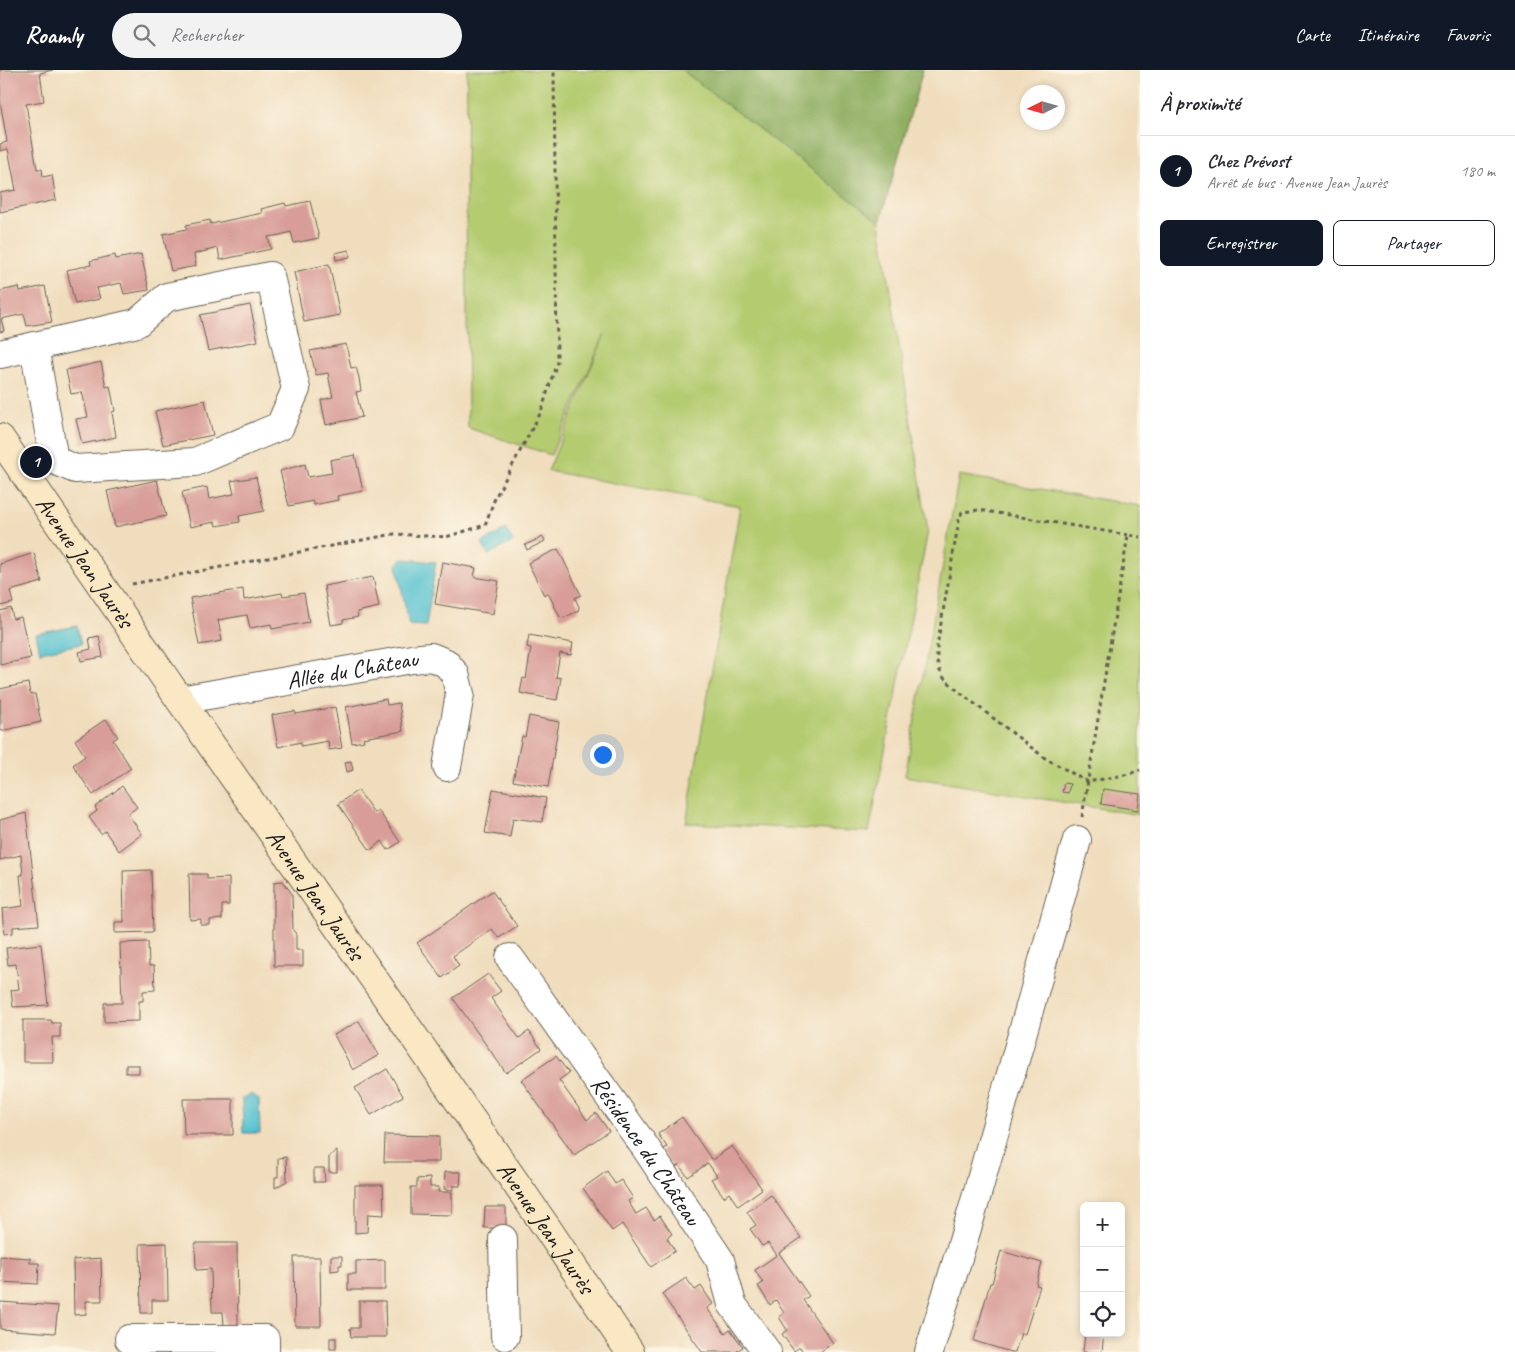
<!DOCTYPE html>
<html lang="fr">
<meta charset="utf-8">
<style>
:root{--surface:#fff;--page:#f2f2f3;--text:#2b2b33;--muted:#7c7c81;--line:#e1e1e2;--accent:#111827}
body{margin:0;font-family:Caveat,sans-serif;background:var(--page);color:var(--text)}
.controls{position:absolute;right:15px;bottom:15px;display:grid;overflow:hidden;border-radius:8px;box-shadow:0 2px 8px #0003}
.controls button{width:45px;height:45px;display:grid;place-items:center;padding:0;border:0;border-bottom:1px solid var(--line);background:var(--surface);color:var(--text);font:25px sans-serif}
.compass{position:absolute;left:1020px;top:15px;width:45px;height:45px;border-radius:50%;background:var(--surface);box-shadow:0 2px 8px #0003;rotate:265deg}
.you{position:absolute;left:602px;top:684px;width:18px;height:18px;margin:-12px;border:4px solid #fff;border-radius:50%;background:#1a73e8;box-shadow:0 0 0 8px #1a73e833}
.badge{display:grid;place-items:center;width:32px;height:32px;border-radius:50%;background:var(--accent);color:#fff;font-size:16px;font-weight:700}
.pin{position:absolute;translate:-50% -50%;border:2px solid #fff;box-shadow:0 1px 5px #0006}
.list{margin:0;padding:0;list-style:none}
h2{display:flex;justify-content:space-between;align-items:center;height:65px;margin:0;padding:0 20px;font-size:21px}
h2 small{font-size:16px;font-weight:400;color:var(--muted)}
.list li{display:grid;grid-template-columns:32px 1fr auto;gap:15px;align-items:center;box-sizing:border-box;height:70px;padding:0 20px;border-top:1px solid var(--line)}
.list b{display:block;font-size:19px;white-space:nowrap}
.list p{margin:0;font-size:16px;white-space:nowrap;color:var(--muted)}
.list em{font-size:16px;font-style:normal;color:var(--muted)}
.actions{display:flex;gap:10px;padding:15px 20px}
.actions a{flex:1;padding:11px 0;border:1px solid var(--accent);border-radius:8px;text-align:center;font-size:18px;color:var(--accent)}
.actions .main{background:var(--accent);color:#fff}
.icon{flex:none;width:28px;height:28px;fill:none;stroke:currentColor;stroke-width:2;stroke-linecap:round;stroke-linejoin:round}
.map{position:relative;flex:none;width:1140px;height:1282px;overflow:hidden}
header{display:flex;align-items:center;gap:30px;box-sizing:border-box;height:70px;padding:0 25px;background:var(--accent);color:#fff}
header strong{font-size:24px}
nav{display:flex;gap:28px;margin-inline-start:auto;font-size:18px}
.search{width:350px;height:45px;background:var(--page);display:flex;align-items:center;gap:12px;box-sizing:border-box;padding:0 18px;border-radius:28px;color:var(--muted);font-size:19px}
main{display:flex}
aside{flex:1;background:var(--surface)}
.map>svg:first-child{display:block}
</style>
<header>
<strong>Roamly</strong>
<div class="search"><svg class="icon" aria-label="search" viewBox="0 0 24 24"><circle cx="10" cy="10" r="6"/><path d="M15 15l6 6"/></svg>Rechercher</div>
<nav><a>Carte</a><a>Itinéraire</a><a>Favoris</a></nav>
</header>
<main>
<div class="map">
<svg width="1140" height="1282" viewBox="0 0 1140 1282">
<rect width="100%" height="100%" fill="#fcf5e5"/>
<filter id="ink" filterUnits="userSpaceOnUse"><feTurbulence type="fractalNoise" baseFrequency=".02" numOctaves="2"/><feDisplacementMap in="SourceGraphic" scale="10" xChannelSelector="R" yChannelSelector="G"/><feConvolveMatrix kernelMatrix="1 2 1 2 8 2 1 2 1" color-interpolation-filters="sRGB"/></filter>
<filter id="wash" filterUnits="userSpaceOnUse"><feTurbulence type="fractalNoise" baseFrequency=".0096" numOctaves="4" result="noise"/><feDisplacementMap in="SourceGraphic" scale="20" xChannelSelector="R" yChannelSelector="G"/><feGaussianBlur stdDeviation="1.12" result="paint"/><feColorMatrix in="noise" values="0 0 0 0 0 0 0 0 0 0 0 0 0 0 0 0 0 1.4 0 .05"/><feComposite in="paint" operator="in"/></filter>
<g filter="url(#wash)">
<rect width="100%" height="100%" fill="#f0ddbd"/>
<g fill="#b4cb6f" stroke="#687446">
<path d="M467,0H682L880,152L928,461L869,762L686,753L740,436L548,401L605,264L551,385L468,358L466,107Z"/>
<path d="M959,405L1140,436V745L905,706Z"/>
</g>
<path fill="#8faf62" stroke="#56663f" d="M682,0H923L880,152Z"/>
<g fill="#56c2d1" stroke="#396f76">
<path d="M506,459L513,472L488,485L482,473Z"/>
<path d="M403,489L436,492L426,556L409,555L397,497L398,492Z"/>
<path d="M77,556L81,574L40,582L36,564Z"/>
<path d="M251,1024L259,1029L260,1063H243L242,1028H246L247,1026Z"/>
</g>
<g id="blocks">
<g fill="#d89d98">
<path d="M0,0H53L40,3L44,31L26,34L37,99H42L43,107L52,105L56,130L0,142V123L16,120L8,79L0,81V74L7,72L0,31Z"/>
<path d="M310,131L319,168L294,173L291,162L280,165L268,167L271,179L220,190L218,178L194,184L196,196L171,201L163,164L187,159L186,155L210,150L211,154L262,143L261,139L285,133L286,136Z"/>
<path d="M349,180L350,187L336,190L335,183Z"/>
<path d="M141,184L149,220L124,224L121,213L97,218L100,229L75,234L67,200L91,195L90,191L115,185L116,189Z"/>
<path d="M329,194L340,245L304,252L294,202Z"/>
<path d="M45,216L52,252L27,256L24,244L1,249L4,261L0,262V221L19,217L20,221Z"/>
<path d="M250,235L258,271L208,281L200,245Z"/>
<path d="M346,274L351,298L356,297L359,308L361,321L356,322L362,347L326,355L321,330L333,327L330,314L328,303L316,305L310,281Z"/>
<path d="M101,292L106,317L110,316L115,341L112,342L116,367L82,374L76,349L88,347L82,322L71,324L66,300Z"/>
<path d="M205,330L213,365L163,375L155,341Z"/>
<path d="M355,385L363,421L337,426L338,430L314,435L313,431L289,436L280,401L305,394L308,407L332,403L330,390Z"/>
<path d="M256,407L264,441L239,446L240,452L216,456L215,452L190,457L182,422L207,417L209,429L234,424L231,411Z"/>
<path d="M157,410L166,446L115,457L107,421Z"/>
<path d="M543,467L545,471L527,480L525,475Z"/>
<path d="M558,479L581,525L575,528L579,537L578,541L563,548L560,547L548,523L544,525L528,493Z"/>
<path d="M34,483L42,512L10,521L13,533L0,536V494Z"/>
<path d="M442,492L476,498L474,507L499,511L493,544L435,534Z"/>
<path d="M373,507L379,537L357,542L358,547L343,550V553L331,555L324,516Z"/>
<path d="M243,519L244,530L282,523L283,526L304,523L309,552L272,559L271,554L250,558L247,545L218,550L222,571L199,575L190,528Z"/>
<path d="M11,538L13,549L21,547L31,588L0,595V541Z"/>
<path d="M529,565L573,573L571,585L560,583L556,607L561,608L557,630L520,623L523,608L526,609L531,578L527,577Z"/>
<path d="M99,566L103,587L81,591L79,582L91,579L89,568Z"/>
<path d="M28,613L30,624H35L41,652L1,661L0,619Z"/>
<path d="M386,629L387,635L399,633L403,661L363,668L364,671L352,673L346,637Z"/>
<path d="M335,637L342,678L329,680L328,671L301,676V672L278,677L272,645L295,641L296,644Z"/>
<path d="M529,646L559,652L548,717L513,711L522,666L525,667Z"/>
<path d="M106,649L118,667L113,670L131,698L93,725L73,695L85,686L75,670Z"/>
<path d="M351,691L353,700L347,702L345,692Z"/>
<path d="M1064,713L1070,714L1068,723L1062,722Z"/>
<path d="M122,716L137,737L128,744L142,764L119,781L105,761L101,764L89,747L97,741L95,737Z"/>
<path d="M493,719L546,728L542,752L513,748L510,767L485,763Z"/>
<path d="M1103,719L1140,724L1138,740L1101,734Z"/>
<path d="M358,720L374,743L378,740L400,772L388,780L382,771L370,780L338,734Z"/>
<path d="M26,743L39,855L13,857V863L4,864L2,839L23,836L20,805H23L21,785L0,790V750Z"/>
<path d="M151,800L153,862L115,863V852H124L123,801Z"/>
<path d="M189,804H207V809L229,808V835H222V849L210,850V855H201V849L190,850Z"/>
<path d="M283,811L292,824L293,860L296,864V880H303V896H274V812Z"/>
<path d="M492,821L517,856L499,868L492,859L453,886L459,896L442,908L417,873Z"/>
<path d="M148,872L149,896H154L155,920L143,921V931H139V951L104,952V933H122L120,873Z"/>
<path d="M41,874L48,935L13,937L11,920L19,919L16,894L8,895L6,878Z"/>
<path d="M488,904L501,921L491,928L519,968L529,961L541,979L506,1003L453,928Z"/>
<path d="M23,950H51L52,953H60V967H52L53,992H23Z"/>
<path d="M359,951L379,985L353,1000L334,965Z"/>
<path d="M556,986L569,1003L559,1010L587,1050L596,1043L609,1061L574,1085L521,1010Z"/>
<rect x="126" y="995" width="13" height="8"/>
<path d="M387,999L403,1026L371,1045L355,1018Z"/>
<path d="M183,1029H233V1065H184Z"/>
<path d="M682,1047L712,1090L732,1076L762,1119L738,1136L729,1123L724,1127L711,1109L717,1106L708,1093L688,1107L679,1095L674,1098L661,1081L667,1077L658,1064Z"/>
<path d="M385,1065L439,1066V1092H384Z"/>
<path d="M337,1081V1102H329V1086Z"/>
<path d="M286,1087L287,1111L275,1118V1107H278V1088Z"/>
<path d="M314,1098H324L325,1112H314Z"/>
<path d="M607,1101L615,1114L621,1110L633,1128L628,1131L636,1144L646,1138L654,1150L660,1146L672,1164L667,1168L675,1181L651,1197L622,1154L612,1161L583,1118Z"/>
<path d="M445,1102H461L460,1116H453V1120L444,1119Z"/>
<path d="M430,1108V1117H439L438,1122H452V1145L411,1144V1117H417V1109Z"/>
<path d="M355,1115H383L384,1145L368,1144L367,1162L355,1163Z"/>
<path d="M771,1125L801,1168L779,1183L809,1226L803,1230L833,1273L820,1282H803L800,1277L794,1281L782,1264L787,1260L779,1247L784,1243L776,1230L770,1235L758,1216L763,1213L755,1200L777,1185L768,1173L762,1176L750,1159L756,1155L747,1142Z"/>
<path d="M485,1137H506V1158H484Z"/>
<path d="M167,1173L168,1230H152V1243H141L140,1174Z"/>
<path d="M195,1173H237L238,1256H224L223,1242H212L211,1199L196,1200Z"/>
<path d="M1001,1181L1042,1193L1036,1215L1040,1216L1025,1264L1021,1263L1015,1282H1011L974,1271L990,1213H992Z"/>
<path d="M0,1186L30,1188V1193H39L38,1214L0,1212Z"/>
<path d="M331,1186H342V1195H339V1200L331,1201Z"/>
<path d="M294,1187H320L321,1256H295Z"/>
<path d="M101,1188L102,1231H86V1244L74,1245L73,1190Z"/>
<path d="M385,1190V1220H348V1204H356V1191Z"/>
<path d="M686,1208L695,1220L701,1216L713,1234L707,1238L725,1263L730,1259L743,1277L737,1281L738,1282H702L675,1243L662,1224Z"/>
<path d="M359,1231H385L386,1267H351L350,1258H359Z"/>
<path d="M0,1232L58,1236L55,1263L0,1259Z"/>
<path d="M1085,1263H1104L1102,1282H1083Z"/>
<rect x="330" y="1268" width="6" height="11"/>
</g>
</g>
</g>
<g filter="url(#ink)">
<use href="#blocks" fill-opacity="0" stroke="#666054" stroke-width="1"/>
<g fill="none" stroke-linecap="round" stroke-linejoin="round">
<defs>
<g id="minor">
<path d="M0,284L137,253L167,227L270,206L296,319L280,356L195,392L75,399L54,390L34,276"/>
<path id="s1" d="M180,630L412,589L431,587L446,593L455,604L460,624L447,697"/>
<path id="s2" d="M510,888L645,1077L720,1190L732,1234L767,1282"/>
<path d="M503,1169L505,1266"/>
<path d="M129,1269H265V1282"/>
<path d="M929,1282L972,1142L1077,770"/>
</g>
<g id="secondary">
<path id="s3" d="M0,368L180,630L547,1158L630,1282"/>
</g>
</defs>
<use href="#minor" stroke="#666054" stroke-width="30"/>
<use href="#secondary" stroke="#666054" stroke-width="30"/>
<g stroke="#666054" stroke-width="3" stroke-dasharray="4 4" stroke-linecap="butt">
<path d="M1128,465L979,440L962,442L959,450L937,576V590L940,601L944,608L958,621L1045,688L1088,712L1129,704L1140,700"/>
<path d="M132,514L394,464L446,467L485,455L495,428L541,342L557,292L554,0"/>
<path d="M1082,747L1128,465L1140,467"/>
</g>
<use href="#minor" stroke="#fff" stroke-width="28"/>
<use href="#secondary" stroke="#fae7c3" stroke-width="28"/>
</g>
</g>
<g text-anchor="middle" stroke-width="5" stroke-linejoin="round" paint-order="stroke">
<g font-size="24" fill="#1c1c1c" stroke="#fcf5e5">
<text dy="8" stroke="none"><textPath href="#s3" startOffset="150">Avenue Jean Jaurès</textPath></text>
<text dy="8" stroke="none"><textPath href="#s1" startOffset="175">Allée du Château</textPath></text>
<text dy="8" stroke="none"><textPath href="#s3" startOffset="555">Avenue Jean Jaurès</textPath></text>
<text dy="8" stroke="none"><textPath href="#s2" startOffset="236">Résidence du Château</textPath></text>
<text dy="8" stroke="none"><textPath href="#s3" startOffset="960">Avenue Jean Jaurès</textPath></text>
</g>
</g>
</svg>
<div class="controls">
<button>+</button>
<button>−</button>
<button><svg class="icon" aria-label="locate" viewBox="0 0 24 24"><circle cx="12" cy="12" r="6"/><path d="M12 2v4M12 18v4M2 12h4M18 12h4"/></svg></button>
</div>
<svg class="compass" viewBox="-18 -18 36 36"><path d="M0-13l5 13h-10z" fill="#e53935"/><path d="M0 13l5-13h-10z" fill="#7c7c81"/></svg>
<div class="you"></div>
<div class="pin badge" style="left:36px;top:392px">1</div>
</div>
<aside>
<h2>À proximité<small></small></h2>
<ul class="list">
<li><span class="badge">1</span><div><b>Chez Prévost</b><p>Arrêt de bus · Avenue Jean Jaurès</p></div><em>180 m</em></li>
</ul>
<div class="actions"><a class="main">Enregistrer</a><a>Partager</a></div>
</aside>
</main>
